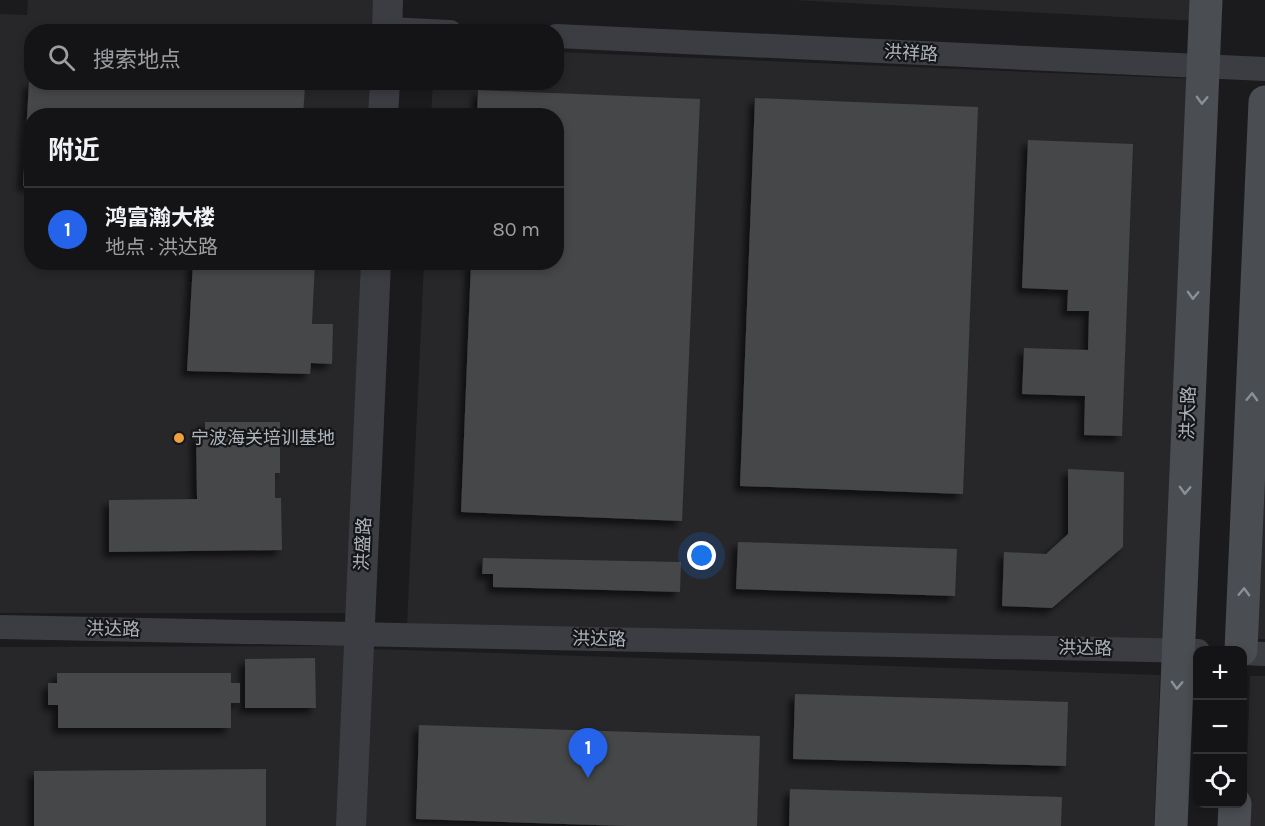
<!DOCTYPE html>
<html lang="zh">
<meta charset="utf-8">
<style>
:root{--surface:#141416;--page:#1d1d1f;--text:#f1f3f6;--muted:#9d9ea1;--line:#333335;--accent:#2563eb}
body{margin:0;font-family:Karla,"Noto Sans SC",sans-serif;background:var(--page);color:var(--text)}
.controls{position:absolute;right:18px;bottom:18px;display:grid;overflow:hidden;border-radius:12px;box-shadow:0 3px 9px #0003}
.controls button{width:54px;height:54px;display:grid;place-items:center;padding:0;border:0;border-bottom:2px solid var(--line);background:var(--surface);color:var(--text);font:30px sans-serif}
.you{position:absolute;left:702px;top:556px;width:21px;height:21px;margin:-15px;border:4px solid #fff;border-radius:50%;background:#1a73e8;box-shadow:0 0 0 9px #1a73e833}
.badge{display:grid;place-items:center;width:39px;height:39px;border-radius:50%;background:var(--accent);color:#fff;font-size:20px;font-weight:700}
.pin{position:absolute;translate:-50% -50px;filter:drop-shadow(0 2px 3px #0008)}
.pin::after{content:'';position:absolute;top:32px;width:21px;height:18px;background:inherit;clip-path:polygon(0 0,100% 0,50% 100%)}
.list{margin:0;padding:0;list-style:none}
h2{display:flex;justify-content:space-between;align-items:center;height:78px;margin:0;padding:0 24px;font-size:26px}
h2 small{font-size:20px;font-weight:400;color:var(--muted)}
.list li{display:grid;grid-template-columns:39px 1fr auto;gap:18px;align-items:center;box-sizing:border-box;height:84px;padding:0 24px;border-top:2px solid var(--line)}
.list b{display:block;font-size:22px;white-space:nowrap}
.list p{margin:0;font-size:20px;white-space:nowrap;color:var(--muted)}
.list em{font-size:20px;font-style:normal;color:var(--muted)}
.icon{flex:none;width:33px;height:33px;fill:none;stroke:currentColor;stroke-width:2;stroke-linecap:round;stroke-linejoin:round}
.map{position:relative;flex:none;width:1265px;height:826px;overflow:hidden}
.search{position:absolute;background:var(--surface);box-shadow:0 3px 9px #0003;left:24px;top:24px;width:540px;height:66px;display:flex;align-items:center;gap:15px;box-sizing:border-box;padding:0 21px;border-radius:24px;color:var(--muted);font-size:22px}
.panel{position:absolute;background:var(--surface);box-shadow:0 3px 9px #0003;left:24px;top:108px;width:540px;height:162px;border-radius:24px}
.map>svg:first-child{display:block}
</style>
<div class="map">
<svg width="1265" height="826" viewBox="0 0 1265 826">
<defs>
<filter id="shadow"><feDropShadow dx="-5.5" dy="5.5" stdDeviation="3" flood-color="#0009"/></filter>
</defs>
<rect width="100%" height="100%" fill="#1b1b1d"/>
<g fill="#27272a">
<path d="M28,0H375L374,31L32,32V82L372,83L371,115L32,116V262L365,263L351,613H0V14L27,15Z"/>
<path d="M792,0H1200L1199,21Z"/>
<path d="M557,52L1196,79L1172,639L407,625L424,263L556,262V116L431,115L433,83L556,82Z"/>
<path d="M1265,420V639H1254Z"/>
<path d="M347,646L342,826H0V647Z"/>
<path d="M373,649L1160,675L1154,826H365Z"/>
<path d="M1250,676H1265V826H1245Z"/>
</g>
<g fill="#45464a" filter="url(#shadow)">
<path d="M29,82H287V85L305,86L303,116H32V186H23Z"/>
<path d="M478,90L700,99L682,521L461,512L471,262H556V116H477Z"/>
<path d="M755,98L978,107L963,494L740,486Z"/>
<path d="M1028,140L1133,144L1122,436L1084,435L1085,396L1022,394L1024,348L1088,350L1089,311H1067L1068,290L1022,288Z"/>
<path d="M193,262H315L312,324H333L332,364L311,363L310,374L187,371Z"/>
<path d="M205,422H280V473H275V498H281L282,550L109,552V500L197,499L196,434H205Z"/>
<path d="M1068,469L1124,472L1123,547L1052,608L1002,606L1004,552L1046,554L1068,534Z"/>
<path d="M738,542L957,549L955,596L736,589Z"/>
<path d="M483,558L681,562L680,592L493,587V574H482Z"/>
<path d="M315,658L316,708H245V659Z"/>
<path d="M57,673H231V683H240V703H231V728H58V705H48V683H57Z"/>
<path d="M795,694L1068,702L1066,766L793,759Z"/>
<path d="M419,725L760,736L757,826H626L416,819Z"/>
<path d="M266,769V826H34V771Z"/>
<path d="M790,789L1062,797L1061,826H789Z"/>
</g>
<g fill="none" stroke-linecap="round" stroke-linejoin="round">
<g stroke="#3c3d42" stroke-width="24">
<path d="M387,29L450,32"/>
<path d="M556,36L1265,69"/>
<path d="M0,627L1198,651"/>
<path d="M1242,653L1265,654"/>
</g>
<g stroke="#3c3d42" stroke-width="30">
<path d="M387,32L388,0"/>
<path d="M383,116L385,82"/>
<path d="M351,826L376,262"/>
</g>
<g stroke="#4a4d52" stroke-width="33">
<path d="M1241,650L1265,102"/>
<path d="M1171,826L1206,0"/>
<path d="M1234,826L1235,804"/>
</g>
</g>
<defs><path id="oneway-chevron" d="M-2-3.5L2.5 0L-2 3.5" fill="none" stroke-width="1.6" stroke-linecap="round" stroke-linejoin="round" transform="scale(1.5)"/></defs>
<g stroke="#8a9097">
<use href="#oneway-chevron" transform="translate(1202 100) rotate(92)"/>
<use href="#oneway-chevron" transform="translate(1193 295) rotate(92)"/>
<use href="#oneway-chevron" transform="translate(1252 397) rotate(-88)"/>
<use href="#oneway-chevron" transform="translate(1185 490) rotate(92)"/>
<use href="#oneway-chevron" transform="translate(1244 592) rotate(-88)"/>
<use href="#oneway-chevron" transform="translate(1177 685) rotate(92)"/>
</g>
<circle fill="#f19f3e" stroke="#161618" stroke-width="2" cx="179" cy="438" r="6"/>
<g text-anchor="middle" stroke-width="4.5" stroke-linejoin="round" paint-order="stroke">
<g font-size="18" fill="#adb4bc" stroke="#161618">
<text transform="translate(911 53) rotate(3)" y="6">洪祥路</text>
<text transform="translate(1188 413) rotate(-88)" y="6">洪大路</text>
<text transform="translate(363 544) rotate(-87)" y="6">洪盛路</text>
<text transform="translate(113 629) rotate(1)" y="6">洪达路</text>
<text transform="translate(599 639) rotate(1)" y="6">洪达路</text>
<text transform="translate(1085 648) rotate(1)" y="6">洪达路</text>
</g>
<g font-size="18" fill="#adb4bc" stroke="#161618" text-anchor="start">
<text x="191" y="444">宁波海关培训基地</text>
</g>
</g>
</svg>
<div class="controls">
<button>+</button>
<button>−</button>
<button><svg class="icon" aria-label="locate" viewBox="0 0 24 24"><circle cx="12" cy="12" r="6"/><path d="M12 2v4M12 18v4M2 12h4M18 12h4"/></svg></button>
</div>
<div class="you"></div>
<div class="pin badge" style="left:588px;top:778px">1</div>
<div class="search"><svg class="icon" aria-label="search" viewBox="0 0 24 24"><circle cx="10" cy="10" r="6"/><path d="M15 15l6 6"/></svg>搜索地点</div>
<section class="panel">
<h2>附近<small></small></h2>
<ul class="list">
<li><span class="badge">1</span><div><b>鸿富瀚大楼</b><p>地点 · 洪达路</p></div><em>80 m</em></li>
</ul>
</section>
</div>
